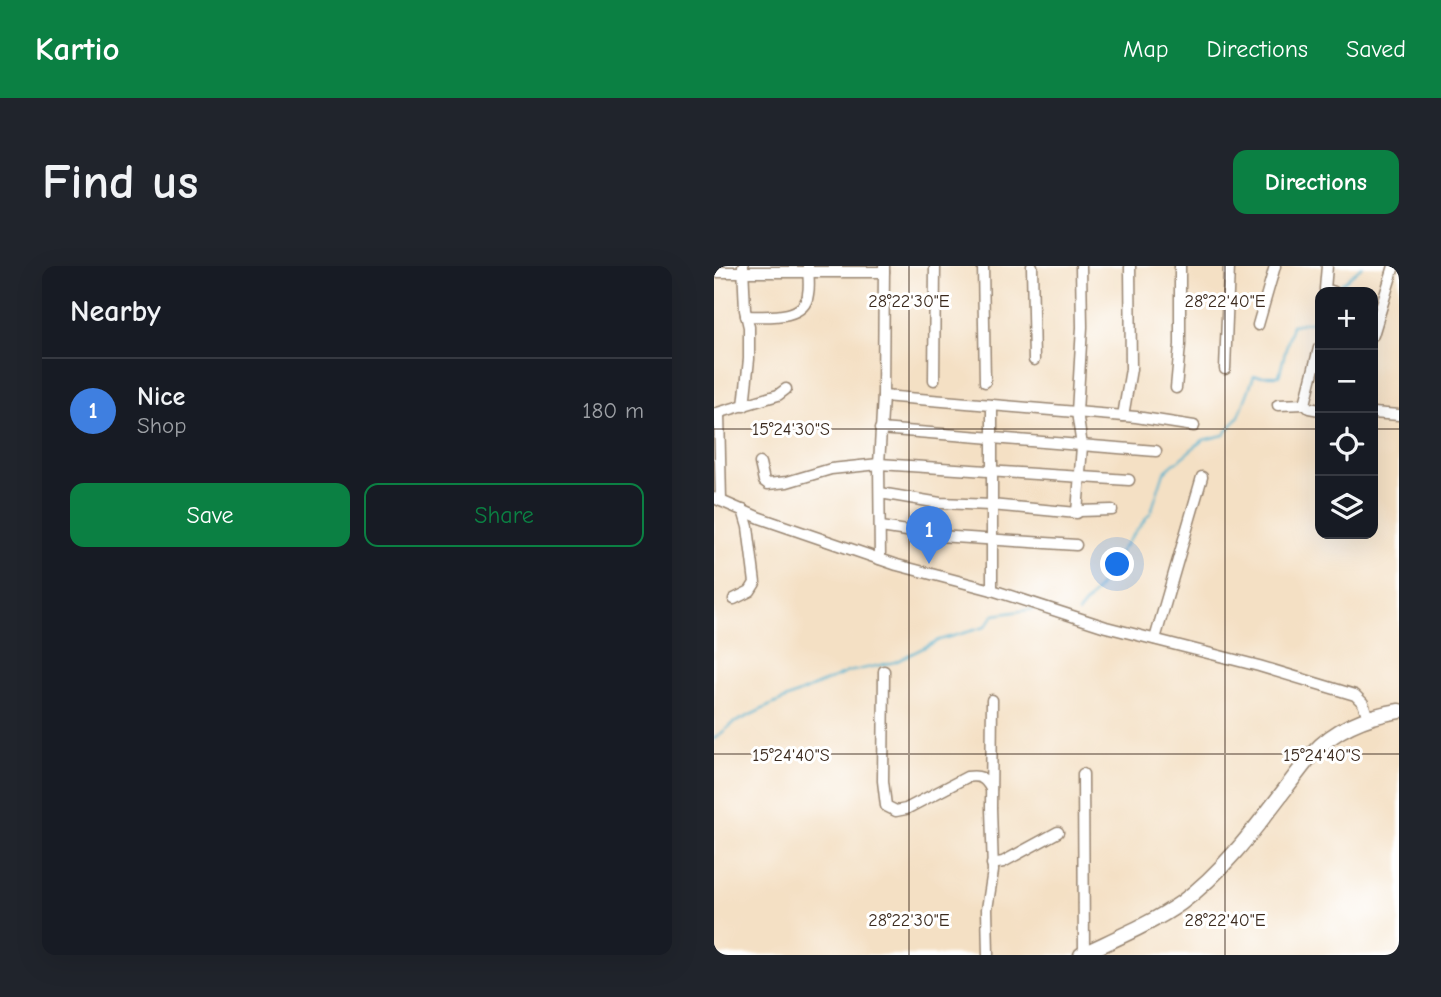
<!DOCTYPE html>
<meta charset="utf-8">
<style>
:root{--surface:#171b24;--page:#20242c;--text:#f1f3f6;--muted:#9ea1a6;--line:#363941;--accent:#0b8043}
body{margin:0;font-family:"Comic Neue",sans-serif;background:var(--page);color:var(--text)}
.controls{position:absolute;right:21px;top:21px;display:grid;overflow:hidden;border-radius:14px;box-shadow:0 7px 28px #0002}
.controls button{width:63px;height:63px;display:grid;place-items:center;padding:0;border:0;border-bottom:2px solid var(--line);background:var(--surface);color:var(--text);font:35px sans-serif}
.you{position:absolute;left:404px;top:299px;width:24px;height:24px;margin:-18px;border:5px solid #fff;border-radius:50%;background:#1a73e8;box-shadow:0 0 0 10px #1a73e833}
.badge{display:grid;place-items:center;width:46px;height:46px;border-radius:50%;background:var(--accent);color:#fff;font-size:23px;font-weight:700}
.pin{position:absolute;translate:-50% -58px;filter:drop-shadow(0 2px 4px #0008)}
.pin::after{content:'';position:absolute;top:37px;width:24px;height:21px;background:inherit;clip-path:polygon(0 0,100% 0,50% 100%)}
.list{margin:0;padding:0;list-style:none}
h2{display:flex;justify-content:space-between;align-items:center;height:91px;margin:0;padding:0 28px;font-size:30px}
h2 small{font-size:23px;font-weight:400;color:var(--muted)}
.list li{display:grid;grid-template-columns:46px 1fr auto;gap:21px;align-items:center;box-sizing:border-box;height:105px;padding:0 28px;border-top:2px solid var(--line)}
.list b{display:block;font-size:26px;white-space:nowrap}
.list p{margin:0;font-size:23px;white-space:nowrap;color:var(--muted)}
.list em{font-size:23px;font-style:normal;color:var(--muted)}
.actions{display:flex;gap:14px;padding:21px 28px}
.actions a{flex:1;padding:16px 0;border:2px solid var(--accent);border-radius:14px;text-align:center;font-size:24px;color:var(--accent)}
.actions .main{background:var(--accent);color:#fff}
.icon{flex:none;width:38px;height:38px;fill:none;stroke:currentColor;stroke-width:2;stroke-linecap:round;stroke-linejoin:round}
.map{position:relative;flex:none;width:685px;height:689px;overflow:hidden;border-radius:14px}
header{display:flex;align-items:center;gap:42px;box-sizing:border-box;height:98px;padding:0 35px;background:var(--accent);color:#fff}
header strong{font-size:33px}
nav{display:flex;gap:38px;margin-inline-start:auto;font-size:24px}
.intro{display:flex;align-items:center;justify-content:space-between;box-sizing:border-box;height:168px;padding:0 42px}
h1{margin:0;font-size:49px}
.button{padding:18px 32px;border-radius:14px;background:var(--accent);color:#fff;font-size:24px;font-weight:700}
main{display:flex;gap:42px;padding:0 42px}
aside{flex:1;background:var(--surface);border-radius:14px;box-shadow:0 7px 28px #0002}
.map>svg:first-child{display:block}
</style>
<header>
<strong>Kartio</strong>
<nav><a>Map</a><a>Directions</a><a>Saved</a></nav>
</header>
<div class="intro"><h1>Find us</h1><a class="button">Directions</a></div>
<main>
<aside>
<h2>Nearby<small></small></h2>
<ul class="list">
<li><span class="badge" style="background:#3f7fe0">1</span><div><b>Nice</b><p>Shop</p></div><em>180 m</em></li>
</ul>
<div class="actions"><a class="main">Save</a><a>Share</a></div>
</aside>
<div class="map">
<svg width="685" height="689" viewBox="0 0 685 689">
<rect width="100%" height="100%" fill="#fff"/>
<filter id="ink" filterUnits="userSpaceOnUse"><feTurbulence type="fractalNoise" baseFrequency=".0143" numOctaves="2"/><feDisplacementMap in="SourceGraphic" scale="14" xChannelSelector="R" yChannelSelector="G"/><feConvolveMatrix kernelMatrix="1 2 1 2 8 2 1 2 1" color-interpolation-filters="sRGB"/></filter>
<filter id="wash" filterUnits="userSpaceOnUse"><feTurbulence type="fractalNoise" baseFrequency=".00686" numOctaves="4" result="noise"/><feDisplacementMap in="SourceGraphic" scale="28" xChannelSelector="R" yChannelSelector="G"/><feGaussianBlur stdDeviation="1.57" result="paint"/><feColorMatrix in="noise" values="0 0 0 0 0 0 0 0 0 0 0 0 0 0 0 0 0 1.4 0 .05"/><feComposite in="paint" operator="in"/></filter>
<g filter="url(#wash)">
<rect width="100%" height="100%" fill="#f4e0c4"/>
<g fill="none" stroke-linecap="round" stroke-linejoin="round">
<g stroke="#4daecc" stroke-width="2">
<path d="M624,25L626,19L648,0"/>
<path d="M364,347L383,324L407,284L437,246L450,206L489,174L510,169L525,150L540,110H565L578,59L606,54"/>
<path d="M0,473L20,457L55,440L134,406L181,396L225,374L271,361L280,349L320,343"/>
</g>
</g>
</g>
<g filter="url(#ink)">
<g fill="none" stroke-linecap="round" stroke-linejoin="round">
<defs>
<g id="minor">
<path d="M29,0L31,44L35,61V93L30,140"/>
<path d="M269,0L271,116"/>
<path d="M318,0L320,94"/>
<path d="M613,0L611,23L620,26"/>
<path d="M0,6H170"/>
<path d="M32,50C51,50 91,55 94,28C96,19 94,9 94,0"/>
<path d="M544,59L561,0"/>
<path d="M659,69L680,0"/>
<path d="M605,82L591,138L595,142L606,144"/>
<path d="M511,103L515,0"/>
<path d="M220,114L221,0"/>
<path d="M462,122L466,79V0"/>
<path d="M169,130L422,151L480,160"/>
<path d="M278,139V324"/>
<path d="M564,139L591,138"/>
<path d="M5,147L7,235"/>
<path d="M659,147L685,149"/>
<path d="M0,148L64,129L72,123"/>
<path d="M409,150L417,103L416,0"/>
<path d="M166,163L442,185"/>
<path d="M46,197L50,215L54,218L73,216L117,203L165,198L415,214"/>
<path d="M166,227L226,237L277,239L363,247L368,180L363,146L368,61L367,0"/>
<path d="M0,232L46,252L183,299L278,324L392,361L545,400L641,429L649,437L654,452"/>
<path d="M365,245L398,244"/>
<path d="M167,261L225,270L362,279"/>
<path d="M166,293L165,198L169,130L170,0"/>
<path d="M20,333L36,325L41,317L34,261L29,244"/>
<path d="M441,373L488,211"/>
<path d="M170,405L169,515L172,540L182,545L192,543L253,511C265,509 271,511 277,523"/>
<path d="M369,508L370,688"/>
<path d="M278,598L289,596L344,566"/>
<path d="M274,689L273,643L279,605L277,542L278,434"/>
</g>
<path id="major" d="M367,689C400,673 437,658 467,637C519,599 559,537 599,487C621,463 653,450 685,445"/>
</defs>
<use href="#minor" stroke="#988571" stroke-width="13"/>
<use href="#major" stroke="#988571" stroke-width="17"/>
<use href="#minor" stroke="#fff" stroke-width="10"/>
<use href="#major" stroke="#fff" stroke-width="14"/>
</g>
</g>
<path fill="none" stroke="#3b2a1e" stroke-width="2" stroke-opacity="0.45" d="M195,0V689M511,0V689M0,163H606M659,163H685M0,488H685"/>
<g font-size="18" text-anchor="middle" fill="#3b2a1e" stroke="#fff" stroke-width="6" stroke-linejoin="round" paint-order="stroke">
<text x="195" y="41">28°22'30"E</text>
<text x="511" y="41">28°22'40"E</text>
<text x="77" y="169">15°24'30"S</text>
<text x="77" y="495">15°24'40"S</text>
<text x="608" y="495">15°24'40"S</text>
<text x="195" y="660">28°22'30"E</text>
<text x="511" y="660">28°22'40"E</text>
</g>
</svg>
<div class="controls">
<button>+</button>
<button>−</button>
<button><svg class="icon" aria-label="locate" viewBox="0 0 24 24"><circle cx="12" cy="12" r="6"/><path d="M12 2v4M12 18v4M2 12h4M18 12h4"/></svg></button>
<button><svg class="icon" aria-label="layers" viewBox="0 0 24 24"><path d="M12 4l9 5-9 5-9-5zM3 14l9 5 9-5"/></svg></button>
</div>
<div class="you"></div>
<div class="pin badge" style="left:215px;top:298px;background:#3f7fe0">1</div>
</div>
</main>
